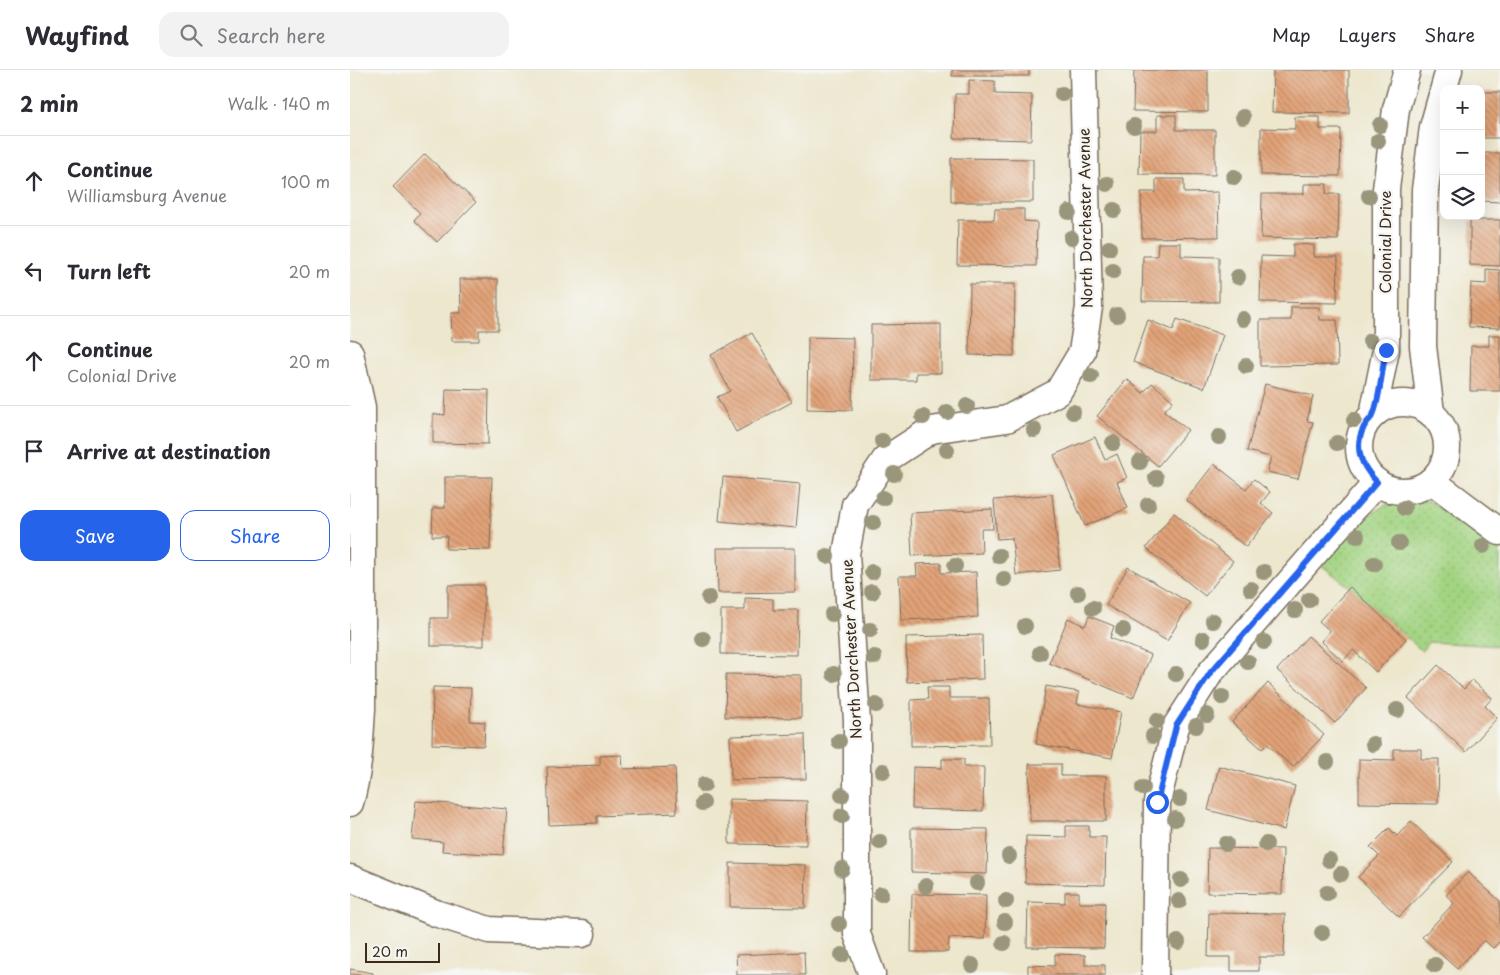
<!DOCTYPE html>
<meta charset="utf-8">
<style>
:root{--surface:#fff;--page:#f2f2f3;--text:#2b2b33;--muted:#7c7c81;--line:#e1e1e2;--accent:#2563eb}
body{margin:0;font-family:"Playpen Sans",sans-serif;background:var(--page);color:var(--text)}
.controls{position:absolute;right:15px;top:15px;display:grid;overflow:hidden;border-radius:10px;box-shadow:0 5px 20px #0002}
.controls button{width:45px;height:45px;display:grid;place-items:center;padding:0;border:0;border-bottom:1px solid var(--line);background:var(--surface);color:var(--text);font:25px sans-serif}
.scale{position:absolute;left:15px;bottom:12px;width:75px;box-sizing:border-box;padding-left:5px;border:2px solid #3b2a1e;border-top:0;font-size:14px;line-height:18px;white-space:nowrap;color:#3b2a1e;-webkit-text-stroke:4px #f6f6f2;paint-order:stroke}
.stop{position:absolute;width:15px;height:15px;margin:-11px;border:4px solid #2563eb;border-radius:50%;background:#fff}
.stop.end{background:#2563eb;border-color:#fff;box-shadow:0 1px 5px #0008}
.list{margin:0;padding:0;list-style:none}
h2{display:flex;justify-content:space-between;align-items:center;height:65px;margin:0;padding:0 20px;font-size:21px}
h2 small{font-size:16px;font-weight:400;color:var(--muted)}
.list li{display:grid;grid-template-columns:32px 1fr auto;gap:15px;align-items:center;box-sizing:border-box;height:90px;padding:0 20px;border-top:1px solid var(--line)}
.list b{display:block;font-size:19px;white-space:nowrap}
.list p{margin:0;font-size:16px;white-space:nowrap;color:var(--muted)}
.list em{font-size:16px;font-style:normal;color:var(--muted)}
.actions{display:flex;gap:10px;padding:15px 20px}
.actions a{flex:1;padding:11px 0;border:1px solid var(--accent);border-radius:15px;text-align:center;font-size:18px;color:var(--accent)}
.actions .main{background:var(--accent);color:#fff}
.icon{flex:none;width:28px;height:28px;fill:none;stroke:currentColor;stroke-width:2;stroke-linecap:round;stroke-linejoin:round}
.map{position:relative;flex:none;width:1150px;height:905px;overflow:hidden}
header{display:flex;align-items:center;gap:30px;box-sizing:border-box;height:70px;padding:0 25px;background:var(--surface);border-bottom:1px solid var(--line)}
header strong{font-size:24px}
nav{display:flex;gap:28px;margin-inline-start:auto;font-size:18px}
.search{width:350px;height:45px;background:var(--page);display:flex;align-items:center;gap:12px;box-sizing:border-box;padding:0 18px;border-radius:15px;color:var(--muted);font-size:19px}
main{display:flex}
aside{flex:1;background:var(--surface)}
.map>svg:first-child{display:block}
</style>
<header>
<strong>Wayfind</strong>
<div class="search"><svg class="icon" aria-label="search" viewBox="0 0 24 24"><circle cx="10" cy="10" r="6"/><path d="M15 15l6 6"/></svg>Search here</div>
<nav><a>Map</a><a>Layers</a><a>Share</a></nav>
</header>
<main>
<aside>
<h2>2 min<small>Walk · 140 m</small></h2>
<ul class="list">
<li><svg class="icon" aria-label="ahead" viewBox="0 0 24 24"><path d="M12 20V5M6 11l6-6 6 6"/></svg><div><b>Continue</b><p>Williamsburg Avenue</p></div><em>100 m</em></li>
<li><svg class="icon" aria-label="left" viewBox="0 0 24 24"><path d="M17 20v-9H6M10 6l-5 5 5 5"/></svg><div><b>Turn left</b></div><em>20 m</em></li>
<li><svg class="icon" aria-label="ahead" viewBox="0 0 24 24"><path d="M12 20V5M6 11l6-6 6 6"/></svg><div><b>Continue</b><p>Colonial Drive</p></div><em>20 m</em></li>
<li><svg class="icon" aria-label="arrive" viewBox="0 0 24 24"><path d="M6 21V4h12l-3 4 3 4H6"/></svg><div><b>Arrive at destination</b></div></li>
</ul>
<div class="actions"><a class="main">Save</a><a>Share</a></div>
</aside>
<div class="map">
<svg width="1150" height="905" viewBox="0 0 1150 905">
<defs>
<pattern id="park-dots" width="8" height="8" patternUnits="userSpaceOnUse" patternTransform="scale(1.25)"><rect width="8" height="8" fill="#a3d482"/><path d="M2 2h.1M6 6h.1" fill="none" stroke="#8db670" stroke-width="1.8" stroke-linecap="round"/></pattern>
<pattern id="building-back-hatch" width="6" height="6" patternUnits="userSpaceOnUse" patternTransform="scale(1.25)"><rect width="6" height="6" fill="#e2a378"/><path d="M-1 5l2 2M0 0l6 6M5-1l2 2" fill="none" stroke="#b88562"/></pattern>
</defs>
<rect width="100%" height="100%" fill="#f6f6f2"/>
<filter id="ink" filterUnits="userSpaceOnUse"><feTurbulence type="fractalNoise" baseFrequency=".02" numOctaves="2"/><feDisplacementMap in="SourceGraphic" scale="10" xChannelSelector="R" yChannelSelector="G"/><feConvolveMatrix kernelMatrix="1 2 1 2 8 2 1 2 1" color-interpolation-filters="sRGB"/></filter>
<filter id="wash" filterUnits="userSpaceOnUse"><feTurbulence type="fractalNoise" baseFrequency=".0096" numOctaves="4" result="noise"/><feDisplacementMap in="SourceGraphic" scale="20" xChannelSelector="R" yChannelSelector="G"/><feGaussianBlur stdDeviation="1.12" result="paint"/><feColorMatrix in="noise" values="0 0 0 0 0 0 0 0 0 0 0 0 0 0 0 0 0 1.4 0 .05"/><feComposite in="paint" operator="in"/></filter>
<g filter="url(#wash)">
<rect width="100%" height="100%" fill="#ede7ce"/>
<path fill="url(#park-dots)" stroke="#6f7f50" d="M1061,429L1079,431L1150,479V576L1078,572L1072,581L1000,517L972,496L1014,448L1037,434Z"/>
<g id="blocks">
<g fill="url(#building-back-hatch)">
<rect x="602" y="0" width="77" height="6"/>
<path d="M784,0H858V42L783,41Z"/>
<path d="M923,0H999V43L922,42Z"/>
<path d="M619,10L645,11V24L682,25L681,70L604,68L605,24H619Z"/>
<rect x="1131" y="22" width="19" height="46"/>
<path d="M807,45H826V60H865V105L789,104L790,61H807Z"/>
<path d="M945,47H970V59H991L990,106L911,105V58L945,59Z"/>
<path d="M1131,83H1150V132L1131,131Z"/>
<path d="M75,84L126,132L87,172L64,150L70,143L43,117Z"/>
<path d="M601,88L683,89V132H601Z"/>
<path d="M806,109H834V123L868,122L869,167L792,168L791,122H806Z"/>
<path d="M954,114H977L976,124H989L988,170L911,168L912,124H954Z"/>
<path d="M645,139H674V151L687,152L686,196L607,195L608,150H644Z"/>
<path d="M1120,150H1150V196L1120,195Z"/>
<path d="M808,173H831V186L869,187V232L792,231L793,186H807Z"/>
<path d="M943,174L964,175V187H988L987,233L910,232L911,186L943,187Z"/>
<path d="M1136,199L1150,200V258L1119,257L1121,213L1136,214Z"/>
<path d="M110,209H148V260H129V271H102L101,243H111Z"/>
<path d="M620,214H665L664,286L619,285Z"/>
<path d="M941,237H969L970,250H987L988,295L910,296V250H941Z"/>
<path d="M827,249L873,265L854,318L783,292L798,250L823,260Z"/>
<path d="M591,254V303H566V310H521V255Z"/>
<path d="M402,263L442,332L386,362L367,327L380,321L361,285Z"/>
<path d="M1139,265H1150V321H1120L1121,276H1139Z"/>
<path d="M458,267L503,268L502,340L457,339Z"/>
<path d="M777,309L793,323L802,313L823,331L814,341L838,360L808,396L747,346Z"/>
<path d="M915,314L963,326L957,351L963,352L948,409L917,402L921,387L897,381Z"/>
<path d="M96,319L139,320L138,374L83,373V344L95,345Z"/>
<path d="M745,367L755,390L767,384L777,408L767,412L778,438L735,456L704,385Z"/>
<path d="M864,394L896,419L904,409L920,422L911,433L923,443L896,477L836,430Z"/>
<path d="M95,407H142L140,480L96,479L97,466H82L83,438H95Z"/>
<path d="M373,407L450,414L446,458L369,451Z"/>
<path d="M702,424L710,500L666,505L662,468L647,469L644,430Z"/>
<path d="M642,439L643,459H631L632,483L562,486L560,443Z"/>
<path d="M824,443L883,491L855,526L796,478Z"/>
<path d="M367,478H445V522L368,523Z"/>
<path d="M591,493V503L626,502L628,547L551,550L549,506H567L566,494Z"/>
<path d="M778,497L840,533L817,571L756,535Z"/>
<path d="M98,515H134V576H81V548H98Z"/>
<path d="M1000,517L1056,569L1026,602L1003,580L993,591L971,571L980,561L969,551Z"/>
<path d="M395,528L423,529V540H448L447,585L371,584V540H395Z"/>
<path d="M739,546L764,556L760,568L801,585L783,628L699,593L718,548L735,556Z"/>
<path d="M632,565L633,609L557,612L556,567Z"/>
<path d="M958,566L1016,618L985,653L927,600Z"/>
<path d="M1088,595L1114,619L1122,610L1142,628L1135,636L1147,648L1116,682L1058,628Z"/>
<path d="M376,604L451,605V648L375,647Z"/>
<path d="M918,613L974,665L943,697L917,674L912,679L882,652Z"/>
<path d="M696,616L729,622L727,634L771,642L762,688L686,674Z"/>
<path d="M83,617L121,618L120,651L135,652L134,676L82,674Z"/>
<path d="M577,617H599V628H639L640,675L561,676V630L578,629Z"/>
<path d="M455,664L456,709L381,710L380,666Z"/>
<path d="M1044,679H1071V689H1089L1088,734L1009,733V689L1044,690Z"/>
<path d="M272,685L273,699L325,697L327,743L247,746V753L199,755L197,697L250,695V686Z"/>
<path d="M592,689H614V697H634L633,741L562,739L563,697L592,698Z"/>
<path d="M679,694H711V706H756V751H680Z"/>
<path d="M869,696L945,716L934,760L858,740Z"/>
<path d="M379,729L457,731L456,775L379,774Z"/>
<path d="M66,731L157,739L153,785L92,781L93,772L62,769Z"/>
<path d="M1061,751L1103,792L1049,847L1008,807L1029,786L1020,777L1039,758L1047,766Z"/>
<path d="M716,756H739V767H756L755,815L675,813L676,766L716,767Z"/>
<path d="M561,758L638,759L637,804L561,802Z"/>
<path d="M858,778L933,779L932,824L857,823Z"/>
<path d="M380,793L456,795L455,838L380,837Z"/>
<path d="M1118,802L1150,831V871L1143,878L1134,870L1107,899L1072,867L1104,833L1096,825Z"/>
<path d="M715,822H729V833H755L754,878L677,877L678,832L715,833Z"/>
<path d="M562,824L636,825L635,869L599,868L598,882H561Z"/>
<path d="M859,843L935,844L934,887H909V901H881V887H858Z"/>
<path d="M454,882L455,905H387L386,885Z"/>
<path d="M705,884L735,885V895H755V905H678V895L705,896Z"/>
<path d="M0,899L23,903V905H0Z"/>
</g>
</g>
</g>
<g filter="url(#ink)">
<use href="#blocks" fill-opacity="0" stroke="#796c5c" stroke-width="1"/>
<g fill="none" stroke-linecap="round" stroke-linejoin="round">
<defs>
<g id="minor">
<path d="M0,283L12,337V639C10,671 9,702 0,733"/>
<circle cx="1053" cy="377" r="44"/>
<path d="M1081,343L1073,276L1075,120L1083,57L1099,0"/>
<path d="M1023,345L1036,280V119L1046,39L1057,0"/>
<path d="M1082,411L1150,462"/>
<path d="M0,808L88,844L139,860L232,864"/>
<path d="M522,905L507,864V651L496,484L505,435L535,390L581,360L657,349L708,322L732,282L739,237L733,0"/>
<path d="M805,905L807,732L826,656L860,603L1027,412"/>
</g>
</defs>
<use href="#minor" stroke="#796c5c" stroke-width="29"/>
<use href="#minor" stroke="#fff" stroke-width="26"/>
</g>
<g fill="#99967b">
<circle cx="712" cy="24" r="8"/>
<circle cx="893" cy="47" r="8"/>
<circle cx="1030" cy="55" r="8"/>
<circle cx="784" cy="56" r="8"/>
<circle cx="1028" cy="71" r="8"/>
<circle cx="884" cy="107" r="8"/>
<circle cx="757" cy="114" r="8"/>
<circle cx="1019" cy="126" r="8"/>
<circle cx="764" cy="140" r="8"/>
<circle cx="719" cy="142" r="8"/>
<circle cx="721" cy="168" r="8"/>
<circle cx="759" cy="178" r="8"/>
<circle cx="763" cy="201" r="8"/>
<circle cx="888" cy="207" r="8"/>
<circle cx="767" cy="245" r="8"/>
<circle cx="893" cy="249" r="8"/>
<circle cx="1020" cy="271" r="8"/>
<circle cx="896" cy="296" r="8"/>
<circle cx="741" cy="306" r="8"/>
<circle cx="617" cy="336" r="8"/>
<circle cx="597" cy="342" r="8"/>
<circle cx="723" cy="342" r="8"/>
<circle cx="573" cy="347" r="8"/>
<circle cx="1004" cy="350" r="8"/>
<circle cx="684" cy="360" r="8"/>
<circle cx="869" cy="367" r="8"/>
<circle cx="532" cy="371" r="8"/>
<circle cx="763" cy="373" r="8"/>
<circle cx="987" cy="373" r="8"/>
<circle cx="597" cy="380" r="8"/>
<circle cx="790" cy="392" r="8"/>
<circle cx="544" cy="404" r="8"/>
<circle cx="806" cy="408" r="8"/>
<circle cx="533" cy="428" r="8"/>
<circle cx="798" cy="435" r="8"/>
<circle cx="1054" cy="438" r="8"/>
<circle cx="523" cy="453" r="8"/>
<circle cx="1007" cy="466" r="8"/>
<circle cx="1049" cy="473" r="8"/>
<circle cx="1133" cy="476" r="8"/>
<circle cx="477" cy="486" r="8"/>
<circle cx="649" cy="486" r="8"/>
<circle cx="1024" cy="494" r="8"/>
<circle cx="605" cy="496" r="8"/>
<circle cx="522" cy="502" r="8"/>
<circle cx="914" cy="502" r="8"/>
<circle cx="654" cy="509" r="8"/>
<circle cx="901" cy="519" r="8"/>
<circle cx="522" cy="522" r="8"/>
<circle cx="728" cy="523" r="8"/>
<circle cx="359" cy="528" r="8"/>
<circle cx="959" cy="530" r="8"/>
<circle cx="743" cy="538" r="8"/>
<circle cx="945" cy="540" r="8"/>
<circle cx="482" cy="544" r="8"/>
<circle cx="863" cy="551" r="8"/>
<circle cx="675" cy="556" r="8"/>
<circle cx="520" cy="560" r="8"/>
<circle cx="773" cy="560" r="8"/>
<circle cx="353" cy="569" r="8"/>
<circle cx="853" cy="569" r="8"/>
<circle cx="914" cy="572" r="8"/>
<circle cx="690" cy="583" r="8"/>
<circle cx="524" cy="587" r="8"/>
<circle cx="898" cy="592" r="8"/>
<circle cx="484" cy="604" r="8"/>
<circle cx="826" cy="604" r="8"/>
<circle cx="872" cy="627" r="8"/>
<circle cx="526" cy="635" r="8"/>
<circle cx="1047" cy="640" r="8"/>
<circle cx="857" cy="645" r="8"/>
<circle cx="807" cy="651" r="8"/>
<circle cx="846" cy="656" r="8"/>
<circle cx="803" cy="666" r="8"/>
<circle cx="489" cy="671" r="8"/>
<circle cx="1023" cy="674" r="8"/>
<circle cx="977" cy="692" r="8"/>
<circle cx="533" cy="701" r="8"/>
<circle cx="354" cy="715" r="8"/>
<circle cx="793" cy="718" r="8"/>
<circle cx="492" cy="725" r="8"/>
<circle cx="830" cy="729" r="8"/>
<circle cx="353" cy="733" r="8"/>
<circle cx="492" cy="746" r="8"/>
<circle cx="825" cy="749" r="8"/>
<circle cx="530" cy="772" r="8"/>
<circle cx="876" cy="774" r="8"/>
<circle cx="916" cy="774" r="8"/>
<circle cx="659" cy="786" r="8"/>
<circle cx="979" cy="790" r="8"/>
<circle cx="492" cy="799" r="8"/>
<circle cx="991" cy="804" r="8"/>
<circle cx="831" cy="810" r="8"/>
<circle cx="627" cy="813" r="8"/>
<circle cx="576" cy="816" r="8"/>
<circle cx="977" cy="823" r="8"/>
<circle cx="531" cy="824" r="8"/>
<circle cx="656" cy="831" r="8"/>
<circle cx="829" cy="831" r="8"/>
<circle cx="655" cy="852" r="8"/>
<circle cx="489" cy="854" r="8"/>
<circle cx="972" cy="863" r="8"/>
<circle cx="828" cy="872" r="8"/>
<circle cx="654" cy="873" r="8"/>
<circle cx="492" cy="885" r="8"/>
<circle cx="622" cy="895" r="8"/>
<circle cx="1085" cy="895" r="8"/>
</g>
</g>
<g fill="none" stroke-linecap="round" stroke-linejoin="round" filter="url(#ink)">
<path stroke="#2563eb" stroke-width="6" d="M807,732L826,656L860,603L1027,412C1012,397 1003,378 1014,357C1016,352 1021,349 1023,345C1030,330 1032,297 1036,280"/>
</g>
<g text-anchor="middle" stroke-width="5" stroke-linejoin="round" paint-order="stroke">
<g font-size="15" fill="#3b2a1e" stroke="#f6f6f2">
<text transform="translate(736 148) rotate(-91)" y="5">North Dorchester Avenue</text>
<text transform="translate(1036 172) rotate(-90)" y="5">Colonial Drive</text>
<text transform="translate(502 579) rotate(-93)" y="5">North Dorchester Avenue</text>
</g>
</g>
</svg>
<div class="controls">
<button>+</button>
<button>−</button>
<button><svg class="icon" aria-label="layers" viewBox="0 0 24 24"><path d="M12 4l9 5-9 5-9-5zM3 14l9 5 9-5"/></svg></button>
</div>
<div class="scale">20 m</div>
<div class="stop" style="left:807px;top:732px"></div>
<div class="stop end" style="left:1036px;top:280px"></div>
</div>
</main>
